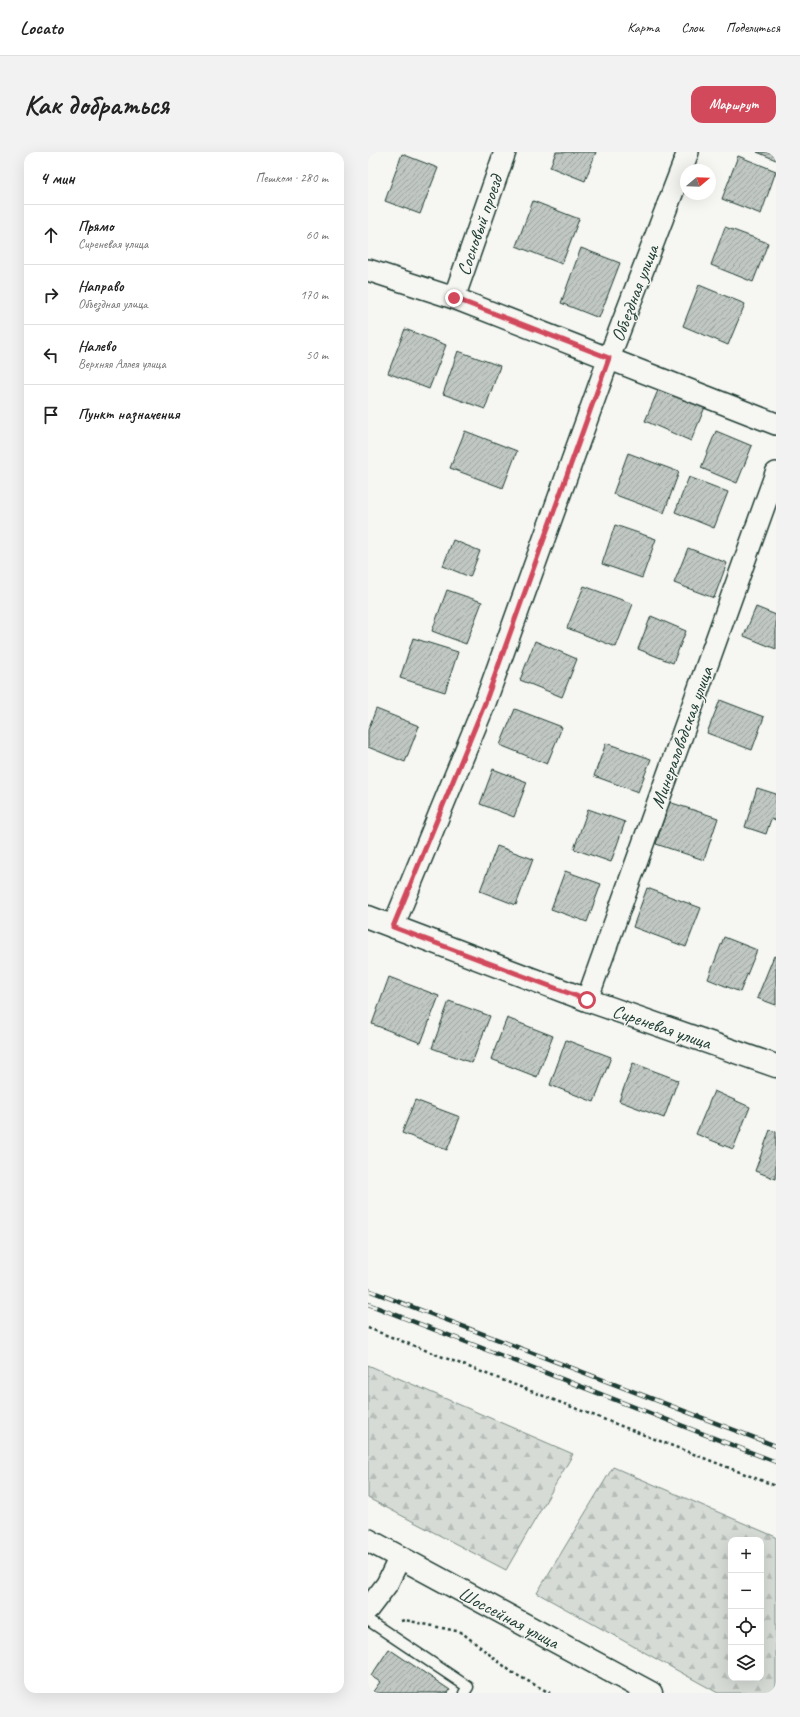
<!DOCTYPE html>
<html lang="ru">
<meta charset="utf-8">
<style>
:root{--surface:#fff;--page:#f2f2f2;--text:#222;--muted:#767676;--line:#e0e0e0;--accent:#d1495b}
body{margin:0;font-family:Caveat,sans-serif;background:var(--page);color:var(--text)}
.controls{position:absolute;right:12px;bottom:12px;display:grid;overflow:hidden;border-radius:8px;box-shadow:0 4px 16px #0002}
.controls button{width:36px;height:36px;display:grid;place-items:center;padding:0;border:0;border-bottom:1px solid var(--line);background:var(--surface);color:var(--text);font:20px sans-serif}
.compass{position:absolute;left:312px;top:12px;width:36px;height:36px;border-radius:50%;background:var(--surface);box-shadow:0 4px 16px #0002;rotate:71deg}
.stop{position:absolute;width:12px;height:12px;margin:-9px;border:3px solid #d1495b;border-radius:50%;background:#fff}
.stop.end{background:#d1495b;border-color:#fff;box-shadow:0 1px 4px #0008}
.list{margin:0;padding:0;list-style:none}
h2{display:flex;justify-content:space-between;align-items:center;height:52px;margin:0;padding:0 16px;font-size:17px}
h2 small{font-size:13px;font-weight:400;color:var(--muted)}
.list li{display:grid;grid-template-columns:26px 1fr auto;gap:12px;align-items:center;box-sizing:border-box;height:60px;padding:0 16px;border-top:1px solid var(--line)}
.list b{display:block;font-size:15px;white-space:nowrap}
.list p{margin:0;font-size:13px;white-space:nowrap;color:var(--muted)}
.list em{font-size:13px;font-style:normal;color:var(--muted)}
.icon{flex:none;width:22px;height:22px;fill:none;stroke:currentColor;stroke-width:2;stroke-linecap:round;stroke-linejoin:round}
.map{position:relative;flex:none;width:408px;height:1541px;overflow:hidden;border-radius:12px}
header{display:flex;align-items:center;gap:24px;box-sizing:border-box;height:56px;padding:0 20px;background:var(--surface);border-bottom:1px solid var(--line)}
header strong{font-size:19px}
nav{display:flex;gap:22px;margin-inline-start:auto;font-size:14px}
.intro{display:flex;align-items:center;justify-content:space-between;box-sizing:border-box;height:96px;padding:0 24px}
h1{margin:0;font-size:28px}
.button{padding:10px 18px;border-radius:12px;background:var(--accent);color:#fff;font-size:14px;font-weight:700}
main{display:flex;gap:24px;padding:0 24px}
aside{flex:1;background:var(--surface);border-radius:12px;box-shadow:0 4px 16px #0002}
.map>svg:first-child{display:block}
</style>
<header>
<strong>Locato</strong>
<nav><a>Карта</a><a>Слои</a><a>Поделиться</a></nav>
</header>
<div class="intro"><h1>Как добраться</h1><a class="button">Маршрут</a></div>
<main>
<aside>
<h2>4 мин<small>Пешком · 280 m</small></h2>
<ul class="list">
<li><svg class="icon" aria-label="ahead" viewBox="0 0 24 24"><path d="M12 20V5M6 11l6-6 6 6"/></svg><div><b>Прямо</b><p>Сиреневая улица</p></div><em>60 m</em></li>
<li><svg class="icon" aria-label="right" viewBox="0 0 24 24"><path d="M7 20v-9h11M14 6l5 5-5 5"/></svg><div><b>Направо</b><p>Объездная улица</p></div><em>170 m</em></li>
<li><svg class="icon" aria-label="left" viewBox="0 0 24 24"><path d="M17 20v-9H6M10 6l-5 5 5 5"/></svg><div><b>Налево</b><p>Верхняя Аллея улица</p></div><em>50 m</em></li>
<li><svg class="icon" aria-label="arrive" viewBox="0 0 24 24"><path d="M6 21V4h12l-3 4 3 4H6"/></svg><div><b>Пункт назначения</b></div></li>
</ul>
</aside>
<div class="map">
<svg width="408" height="1541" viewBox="0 0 408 1541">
<defs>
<pattern id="forest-firs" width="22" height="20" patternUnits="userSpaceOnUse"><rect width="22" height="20" fill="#d6dbd6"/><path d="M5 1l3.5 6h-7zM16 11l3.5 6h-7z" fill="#b7bdb8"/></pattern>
<pattern id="building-hatch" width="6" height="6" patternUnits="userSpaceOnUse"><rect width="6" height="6" fill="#c1c8c3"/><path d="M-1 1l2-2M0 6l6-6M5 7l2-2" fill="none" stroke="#9ca49f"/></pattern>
</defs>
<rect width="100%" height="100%" fill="#f6f6f2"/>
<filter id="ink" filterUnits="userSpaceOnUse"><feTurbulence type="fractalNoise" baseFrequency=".025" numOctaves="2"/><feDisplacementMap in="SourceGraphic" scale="8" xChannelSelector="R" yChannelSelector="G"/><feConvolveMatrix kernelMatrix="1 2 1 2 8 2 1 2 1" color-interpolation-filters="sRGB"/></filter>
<g filter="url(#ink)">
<g fill="url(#forest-firs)" stroke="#7a8c85" fill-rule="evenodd">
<path d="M0,1213L205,1302L138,1418L0,1346Z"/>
<path d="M245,1315L408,1385V1541H350L169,1441ZM363,1388H393V1526H363Z"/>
</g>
<g fill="url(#building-hatch)" stroke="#1f3d34">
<path d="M188,0H228L217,29L182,15Z"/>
<path d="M389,0H408V8Z"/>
<path d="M34,2L70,16L52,62L17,49Z"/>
<path d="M370,4L408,19L393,62L354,47Z"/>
<path d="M165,49L211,67L194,112L148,94Z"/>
<path d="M357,75L400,91L385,130L343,113Z"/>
<path d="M213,96L252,111L231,166L193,151Z"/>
<path d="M331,133L377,152L360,193L315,174Z"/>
<path d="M37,177L78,193L61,237L20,221Z"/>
<path d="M90,199L132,214L117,257L75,242Z"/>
<path d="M291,236L337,255L323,289L277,269Z"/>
<path d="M97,279L149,299L135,336L82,316Z"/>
<path d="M348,279L384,294L369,331L333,316Z"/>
<path d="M260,301L311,320L296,361L245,342Z"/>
<path d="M321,325L360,340L346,376L307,360Z"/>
<path d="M247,373L288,387L274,426L234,412Z"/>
<path d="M85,388L112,399L102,425L75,414Z"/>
<path d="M320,396L359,411L346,446L306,431Z"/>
<path d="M216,434L265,452L248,495L199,476Z"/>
<path d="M79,438L114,450L98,492L64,479Z"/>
<path d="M388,455L408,463V497L376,484Z"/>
<path d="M283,464L318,479L305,511L270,497Z"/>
<path d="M45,486L90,500L77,540L32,526Z"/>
<path d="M167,489L209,507L194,545L152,528Z"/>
<path d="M352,548L396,565L384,598L339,581Z"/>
<path d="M8,557L51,574L37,610L0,595V578Z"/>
<path d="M147,557L194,575L179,612L132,593Z"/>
<path d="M238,591L283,607L270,640L226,624Z"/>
<path d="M125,617L159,630L146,665L112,652Z"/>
<path d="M389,636L408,642V669L403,667L398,682L377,675Z"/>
<path d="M301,650L350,666L336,708L288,692Z"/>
<path d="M220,657L257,670L243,710L206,697Z"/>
<path d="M129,694L165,707L148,753L112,739Z"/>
<path d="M197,719L233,732L219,770L183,757Z"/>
<path d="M279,736L333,756L318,795L265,775Z"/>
<path d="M356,785L389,798L372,840L340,827Z"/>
<path d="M406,804L408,805V853L389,846Z"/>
<path d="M21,825L71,844L53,891L4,872Z"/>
<path d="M81,849L122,864L104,911L64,896Z"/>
<path d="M139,866L185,884L169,925L123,907Z"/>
<path d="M198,888L243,905L226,950L182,933Z"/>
<path d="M265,911L310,928L296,966L251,949Z"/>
<path d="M346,939L382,955L365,997L328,982Z"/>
<path d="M47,948L92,965L79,998L34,981Z"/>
<path d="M402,978L408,980V1027L387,1019Z"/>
<path d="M21,1497L82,1538L80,1541H4L12,1530L3,1524Z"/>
</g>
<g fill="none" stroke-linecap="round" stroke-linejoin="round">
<defs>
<path id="lane" d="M0,1468L100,1535L96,1541"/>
<g id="street">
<path d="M0,118L86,146L408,272"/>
<path d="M86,146L137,0"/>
<path d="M25,775L117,551L241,206L320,0"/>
<path d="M219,848L408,321"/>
<path d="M0,1457L19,1432L32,1405"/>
</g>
<g id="secondary">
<path d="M0,765L219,848L408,914"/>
<path d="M0,1388L283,1541"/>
</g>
</defs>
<use href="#lane" stroke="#1f3d34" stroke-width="13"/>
<use href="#street" stroke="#1f3d34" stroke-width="24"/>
<use href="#secondary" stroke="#1f3d34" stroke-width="25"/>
<g stroke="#1f3d34" stroke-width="2.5" stroke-dasharray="3 3" stroke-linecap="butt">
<path d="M0,1176L408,1334"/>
<path d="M33,1469L37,1468L93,1480L145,1521L182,1541"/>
</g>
<use href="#lane" stroke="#f6f6f2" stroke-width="10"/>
<use href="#street" stroke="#f6f6f2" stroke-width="21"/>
<use href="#secondary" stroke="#f6f6f2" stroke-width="22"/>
<defs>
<g id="rail">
<path d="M0,1138L408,1294"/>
<path d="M0,1152L408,1310"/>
</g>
</defs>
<use href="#rail" stroke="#1f3d34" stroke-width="4.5"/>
<use href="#rail" stroke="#f6f6f2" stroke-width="3" stroke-dasharray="9" stroke-linecap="butt"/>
</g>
</g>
<g fill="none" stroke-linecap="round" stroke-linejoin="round" filter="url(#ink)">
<path stroke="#d1495b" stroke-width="5" d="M86,146L241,206L117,551L25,775L219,848"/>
</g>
<g text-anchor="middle" stroke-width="3" stroke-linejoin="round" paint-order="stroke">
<g font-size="19" fill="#1f3d34" stroke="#f6f6f2">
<text transform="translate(111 73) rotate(-71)" y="7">Сосновый проезд</text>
<text transform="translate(266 141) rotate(-69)" y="7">Объездная улица</text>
<text transform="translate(313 585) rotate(-70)" y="7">Минераловодская улица</text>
<text transform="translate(294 874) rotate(19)" y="7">Сиреневая улица</text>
<text transform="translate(141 1465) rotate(28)" y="7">Шоссейная улица</text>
</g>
</g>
</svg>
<div class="controls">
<button>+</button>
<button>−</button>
<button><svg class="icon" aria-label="locate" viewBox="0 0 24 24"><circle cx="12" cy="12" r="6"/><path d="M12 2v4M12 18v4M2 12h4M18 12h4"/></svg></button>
<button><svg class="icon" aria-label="layers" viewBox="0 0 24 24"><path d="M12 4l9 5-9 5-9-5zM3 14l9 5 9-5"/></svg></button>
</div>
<svg class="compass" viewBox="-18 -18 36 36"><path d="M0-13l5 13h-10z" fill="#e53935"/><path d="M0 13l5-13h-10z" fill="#767676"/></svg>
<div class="stop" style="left:219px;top:848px"></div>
<div class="stop end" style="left:86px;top:146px"></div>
</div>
</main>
